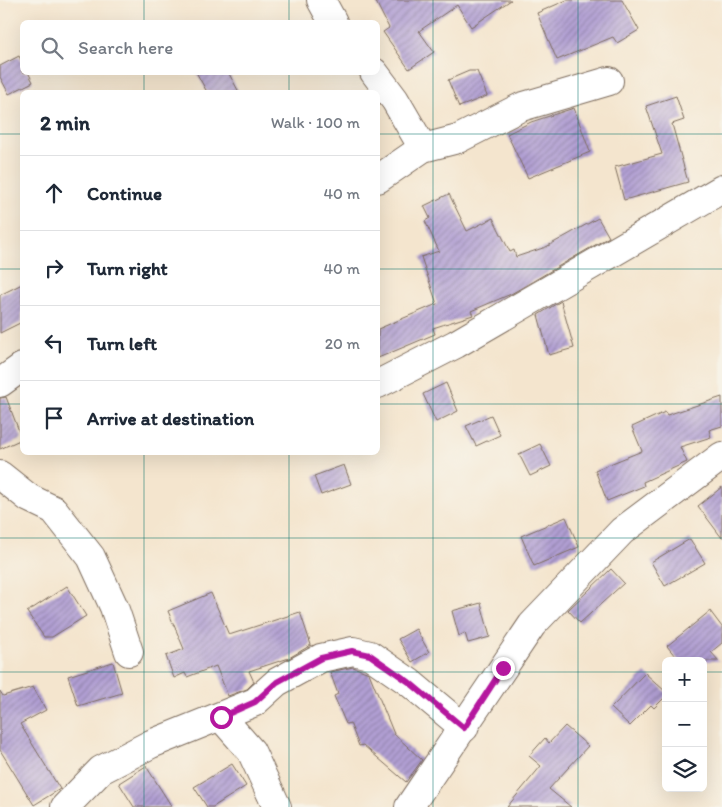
<!DOCTYPE html>
<meta charset="utf-8">
<style>
:root{--surface:#fff;--page:#f2f2f3;--text:#1f2937;--muted:#747a83;--line:#e0e1e3}
body{margin:0;font-family:Itim,sans-serif;background:var(--page);color:var(--text)}
.controls{position:absolute;right:15px;bottom:15px;display:grid;overflow:hidden;border-radius:8px;box-shadow:0 5px 20px #0002}
.controls button{width:45px;height:45px;display:grid;place-items:center;padding:0;border:0;border-bottom:1px solid var(--line);background:var(--surface);color:var(--text);font:25px sans-serif}
.stop{position:absolute;width:15px;height:15px;margin:-11px;border:4px solid #b5179e;border-radius:50%;background:#fff}
.stop.end{background:#b5179e;border-color:#fff;box-shadow:0 1px 5px #0008}
.list{margin:0;padding:0;list-style:none}
h2{display:flex;justify-content:space-between;align-items:center;height:65px;margin:0;padding:0 20px;font-size:21px}
h2 small{font-size:16px;font-weight:400;color:var(--muted)}
.list li{display:grid;grid-template-columns:32px 1fr auto;gap:15px;align-items:center;box-sizing:border-box;height:75px;padding:0 20px;border-top:1px solid var(--line)}
.list b{display:block;font-size:19px;white-space:nowrap}
.list em{font-size:16px;font-style:normal;color:var(--muted)}
.icon{flex:none;width:28px;height:28px;fill:none;stroke:currentColor;stroke-width:2;stroke-linecap:round;stroke-linejoin:round}
.map{position:relative;flex:none;width:722px;height:807px;overflow:hidden}
.search{position:absolute;background:var(--surface);box-shadow:0 5px 20px #0002;left:20px;top:20px;width:360px;height:55px;display:flex;align-items:center;gap:12px;box-sizing:border-box;padding:0 18px;border-radius:8px;color:var(--muted);font-size:19px}
.panel{position:absolute;background:var(--surface);box-shadow:0 5px 20px #0002;left:20px;top:90px;width:360px;height:365px;border-radius:8px}
.map>svg:first-child{display:block}
</style>
<div class="map">
<svg width="722" height="807" viewBox="0 0 722 807">
<defs>
<pattern id="building-hatch" width="6" height="6" patternUnits="userSpaceOnUse" patternTransform="scale(1.25)"><rect width="6" height="6" fill="#b19fd3"/><path d="M-1 1l2-2M0 6l6-6M5 7l2-2" fill="none" stroke="#9182ab"/></pattern>
</defs>
<rect width="100%" height="100%" fill="#f7f3e8"/>
<filter id="ink" filterUnits="userSpaceOnUse"><feTurbulence type="fractalNoise" baseFrequency=".02" numOctaves="2"/><feDisplacementMap in="SourceGraphic" scale="10" xChannelSelector="R" yChannelSelector="G"/><feConvolveMatrix kernelMatrix="1 2 1 2 8 2 1 2 1" color-interpolation-filters="sRGB"/></filter>
<filter id="wash" filterUnits="userSpaceOnUse"><feTurbulence type="fractalNoise" baseFrequency=".0096" numOctaves="4" result="noise"/><feDisplacementMap in="SourceGraphic" scale="20" xChannelSelector="R" yChannelSelector="G"/><feGaussianBlur stdDeviation="1.12" result="paint"/><feColorMatrix in="noise" values="0 0 0 0 0 0 0 0 0 0 0 0 0 0 0 0 0 1.4 0 .05"/><feComposite in="paint" operator="in"/></filter>
<g filter="url(#wash)">
<rect width="100%" height="100%" fill="#f4e5ce"/>
<g id="blocks">
<g fill="url(#building-hatch)">
<path d="M375,0H511L471,27L457,5L419,31L434,52L409,69L383,32L389,28Z"/>
<path d="M567,0H622L639,30L617,43L613,37L557,60L537,13Z"/>
<path d="M19,56L22,62V72H28L33,82L9,94L0,77V66Z"/>
<path d="M469,71H477L487,96L459,107L448,80Z"/>
<path d="M196,72H228L239,92H207Z"/>
<path d="M676,96L684,120L672,124L688,182L624,200L615,167L662,154L646,106Z"/>
<path d="M574,108L590,152L528,178L507,134L531,122Z"/>
<path d="M449,194L467,231L493,218L510,252L514,250L516,257L546,247L598,218L609,237L511,294L471,311L473,315L433,328L435,334L378,358V329L437,304L421,257L439,251L425,221L430,218L424,206Z"/>
<path d="M22,284V322L0,333V295Z"/>
<path d="M561,301L574,348L549,355L538,315Z"/>
<path d="M446,383L458,411L436,422L423,394Z"/>
<path d="M6,397L22,439L0,449V398Z"/>
<path d="M722,397V426L709,430L711,437L680,447L687,462L643,482L644,486L607,501L595,470L642,451L632,427L665,412L667,415Z"/>
<path d="M491,415L500,435L476,446L466,426Z"/>
<path d="M540,444L551,466L530,476L519,454Z"/>
<path d="M344,465L351,484L321,495L314,476Z"/>
<path d="M722,487V538L698,506Z"/>
<path d="M566,517L579,547L534,566L521,536Z"/>
<path d="M690,539L705,563L665,586L651,562Z"/>
<path d="M611,569L624,583L580,623L568,610Z"/>
<path d="M67,586L86,616L52,637H44L27,612Z"/>
<path d="M211,593L229,635L300,612L311,645L289,658L249,671L254,682L247,689L228,696L216,666L187,677L185,673L174,678L166,656L184,649L168,611Z"/>
<path d="M481,603L490,637L468,643L465,633L459,636L452,611Z"/>
<path d="M710,611L722,627V643L711,652L719,661H679L667,646Z"/>
<path d="M416,629L429,652L412,662L398,639Z"/>
<path d="M113,662L122,693L78,706L68,676Z"/>
<path d="M353,667L369,673L394,734L422,760L406,782L363,745L359,746L350,723L346,724L334,696L338,694L330,672Z"/>
<path d="M645,673L666,692V696L654,708L651,705L630,726L611,708Z"/>
<path d="M33,687L46,710L20,724L60,789L34,805L0,750V691L3,696Z"/>
<path d="M565,726L588,746L549,789L571,807H507L541,766L529,756L545,738L549,743Z"/>
<path d="M232,764L246,786L213,807H207L194,787Z"/>
<path d="M146,766L172,807H134L119,783Z"/>
</g>
</g>
</g>
<g filter="url(#ink)">
<use href="#blocks" fill-opacity="0" stroke="#7c6b5c" stroke-width="1"/>
<g fill="none" stroke-linecap="round" stroke-linejoin="round">
<defs>
<g id="minor">
<path d="M321,0L333,22"/>
<path d="M374,72L395,100L423,148"/>
<path d="M378,179L423,148L458,139L521,107L609,81"/>
<path d="M0,383L22,367"/>
<path d="M378,384L456,344L722,189"/>
<path d="M0,475L29,498L54,510L91,557L114,607L129,652"/>
<path d="M221,717L251,751L277,807"/>
<path d="M65,807L101,770L151,744L255,702L277,682L321,658L353,651L370,655L409,682L464,728"/>
<path d="M409,807L532,625L622,531L722,456"/>
</g>
</defs>
<use href="#minor" stroke="#7c6b5c" stroke-width="30"/>
<use href="#minor" stroke="#fff" stroke-width="28"/>
</g>
</g>
<g fill="none" stroke-linecap="round" stroke-linejoin="round" filter="url(#ink)">
<path stroke="#b5179e" stroke-width="6" d="M221,717L255,702L277,682L321,658L352,651L370,655L409,682L464,728L503,668"/>
</g>
<path fill="none" stroke="#0f766e" stroke-width="1" stroke-opacity="0.55" d="M144,0V22M289,0V22M433,0V807M578,0V807M144,72V92M289,72V92M0,134H22M378,134H722M0,269H22M378,269H722M0,404H22M378,404H722M144,452V807M289,452V807M0,538H722M0,672H666M703,672H722"/>
</svg>
<div class="controls">
<button>+</button>
<button>−</button>
<button><svg class="icon" aria-label="layers" viewBox="0 0 24 24"><path d="M12 4l9 5-9 5-9-5zM3 14l9 5 9-5"/></svg></button>
</div>
<div class="stop" style="left:221px;top:717px"></div>
<div class="stop end" style="left:503px;top:668px"></div>
<div class="search"><svg class="icon" aria-label="search" viewBox="0 0 24 24"><circle cx="10" cy="10" r="6"/><path d="M15 15l6 6"/></svg>Search here</div>
<section class="panel">
<h2>2 min<small>Walk · 100 m</small></h2>
<ul class="list">
<li><svg class="icon" aria-label="ahead" viewBox="0 0 24 24"><path d="M12 20V5M6 11l6-6 6 6"/></svg><div><b>Continue</b></div><em>40 m</em></li>
<li><svg class="icon" aria-label="right" viewBox="0 0 24 24"><path d="M7 20v-9h11M14 6l5 5-5 5"/></svg><div><b>Turn right</b></div><em>40 m</em></li>
<li><svg class="icon" aria-label="left" viewBox="0 0 24 24"><path d="M17 20v-9H6M10 6l-5 5 5 5"/></svg><div><b>Turn left</b></div><em>20 m</em></li>
<li><svg class="icon" aria-label="arrive" viewBox="0 0 24 24"><path d="M6 21V4h12l-3 4 3 4H6"/></svg><div><b>Arrive at destination</b></div></li>
</ul>
</section>
</div>
